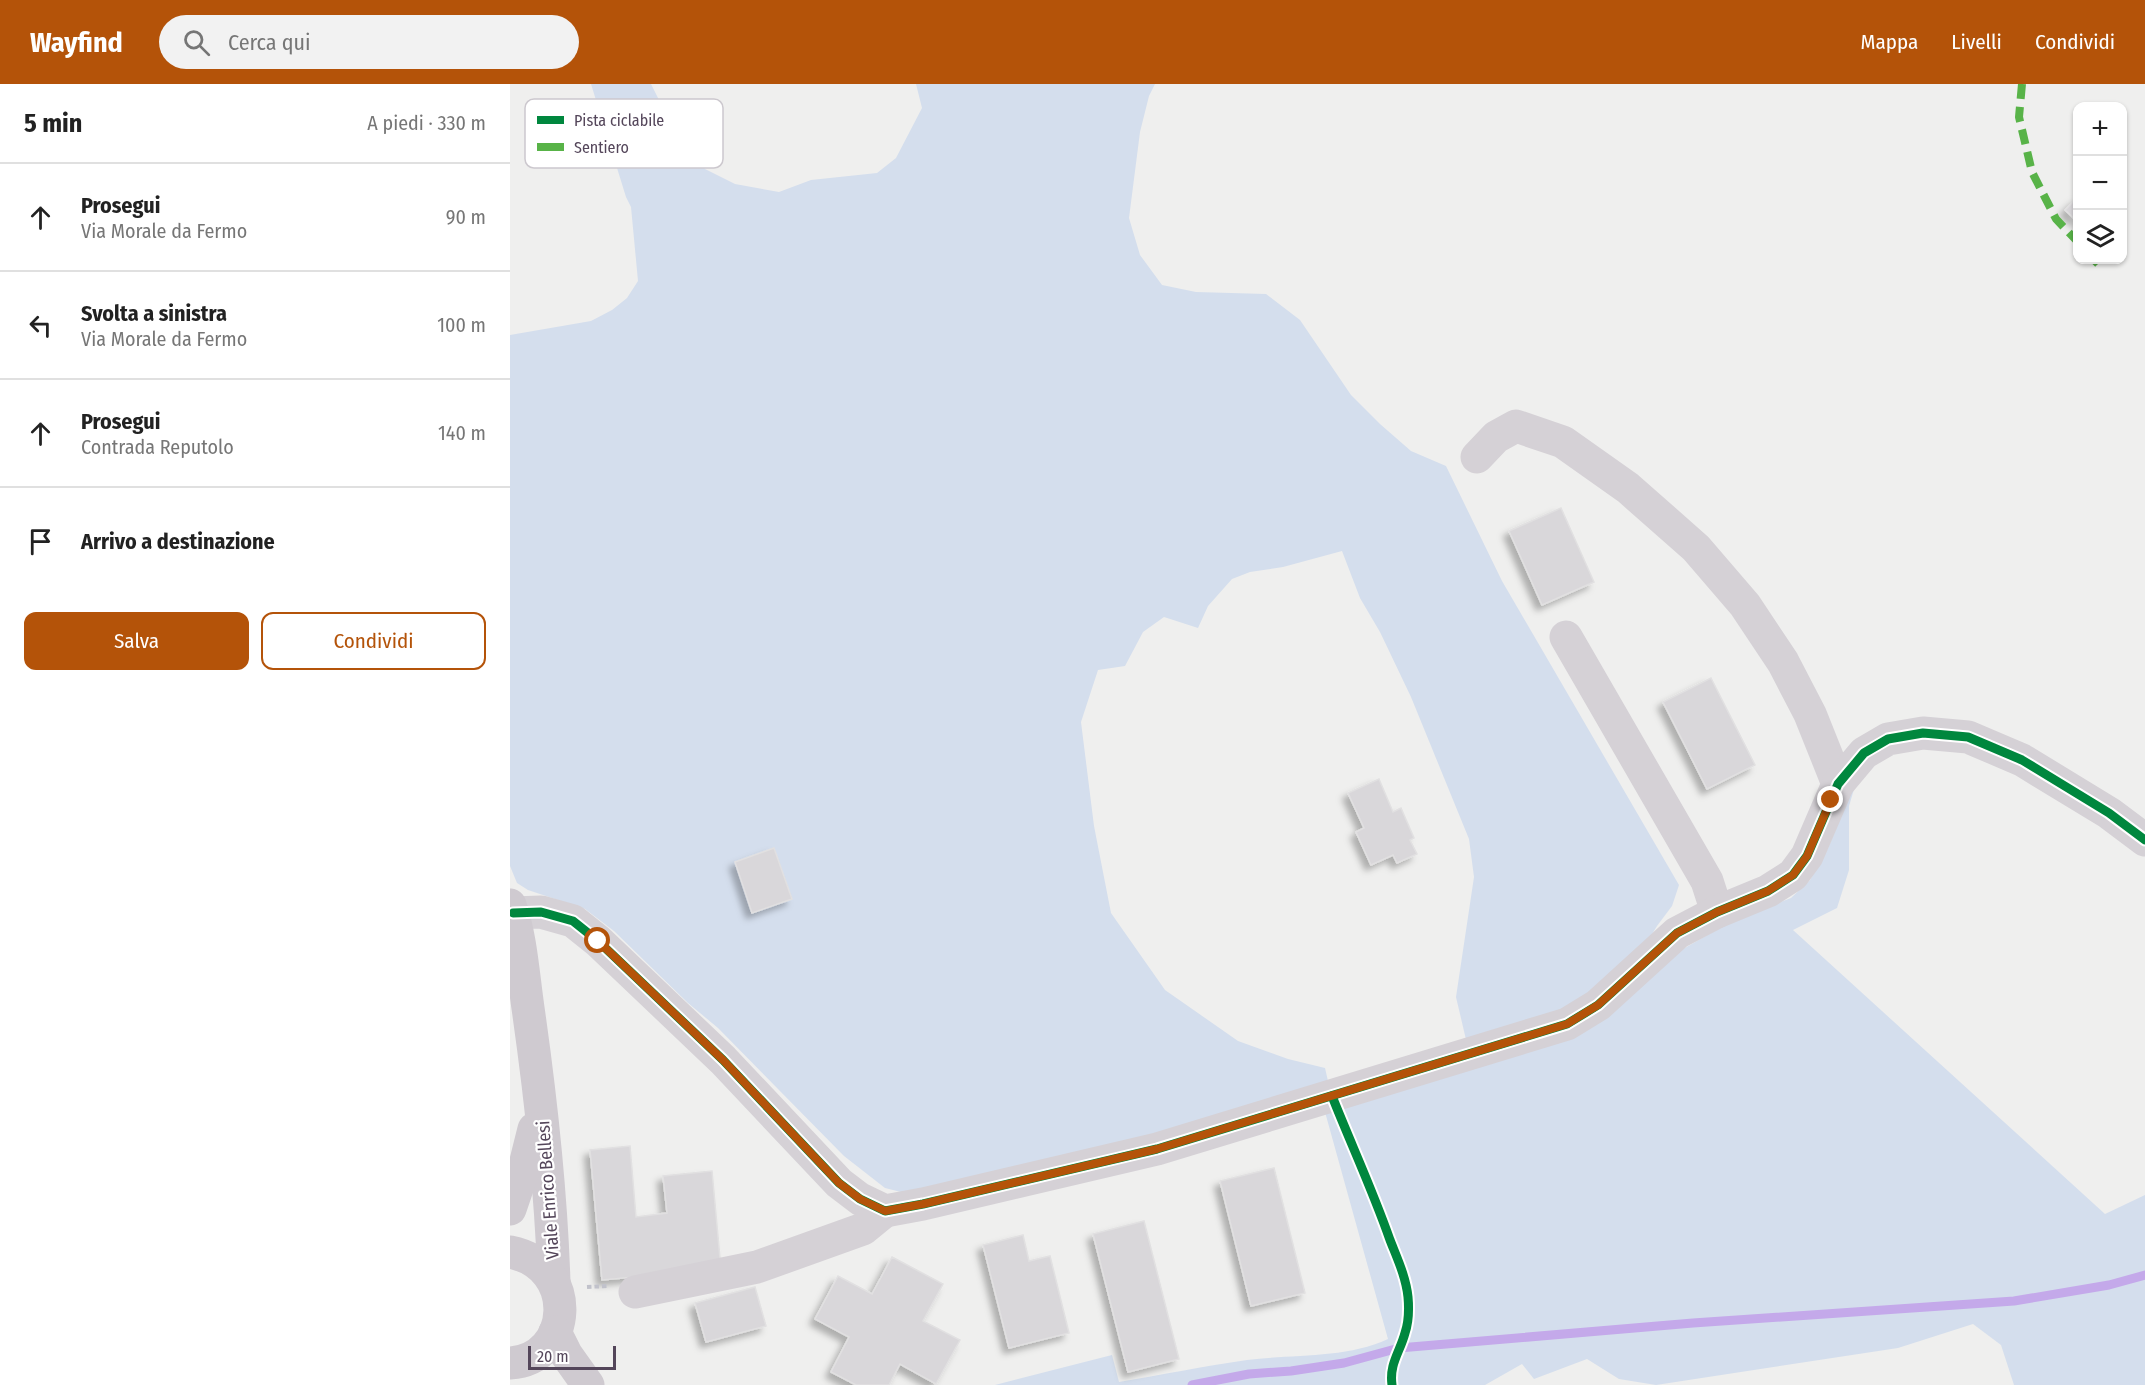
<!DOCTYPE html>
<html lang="it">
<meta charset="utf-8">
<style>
:root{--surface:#fff;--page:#f2f2f2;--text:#222;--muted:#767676;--line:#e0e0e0;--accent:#b45309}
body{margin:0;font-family:"Fira Sans Condensed",sans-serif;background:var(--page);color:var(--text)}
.controls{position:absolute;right:18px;top:18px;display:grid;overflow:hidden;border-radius:12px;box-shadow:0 2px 4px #0004}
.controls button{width:54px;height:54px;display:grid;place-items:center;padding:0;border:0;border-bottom:2px solid var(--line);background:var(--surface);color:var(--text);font:30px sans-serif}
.scale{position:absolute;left:18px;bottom:15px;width:88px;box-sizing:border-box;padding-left:6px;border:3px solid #54465a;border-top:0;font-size:16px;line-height:21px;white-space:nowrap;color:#54465a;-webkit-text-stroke:4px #fff;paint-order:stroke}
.stop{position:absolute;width:18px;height:18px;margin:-14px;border:4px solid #b45309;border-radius:50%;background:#fff}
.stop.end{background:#b45309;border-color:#fff;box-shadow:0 2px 6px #0008}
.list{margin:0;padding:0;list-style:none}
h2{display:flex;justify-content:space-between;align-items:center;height:78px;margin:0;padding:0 24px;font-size:26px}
h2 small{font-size:20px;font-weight:400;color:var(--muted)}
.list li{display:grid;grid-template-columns:39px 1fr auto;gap:18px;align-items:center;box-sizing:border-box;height:108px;padding:0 24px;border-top:2px solid var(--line)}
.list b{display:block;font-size:22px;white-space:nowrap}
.list p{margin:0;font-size:20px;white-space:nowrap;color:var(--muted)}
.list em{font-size:20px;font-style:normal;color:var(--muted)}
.actions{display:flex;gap:12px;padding:18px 24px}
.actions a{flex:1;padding:14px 0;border:2px solid var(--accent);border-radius:12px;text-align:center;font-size:21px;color:var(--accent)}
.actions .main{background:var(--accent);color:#fff}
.icon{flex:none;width:33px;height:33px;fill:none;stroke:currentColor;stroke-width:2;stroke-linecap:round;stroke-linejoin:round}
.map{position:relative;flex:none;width:1635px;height:1301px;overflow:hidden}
header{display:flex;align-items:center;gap:36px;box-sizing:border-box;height:84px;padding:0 30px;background:var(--accent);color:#fff}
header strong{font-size:28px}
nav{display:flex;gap:33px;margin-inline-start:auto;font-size:21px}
.search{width:420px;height:54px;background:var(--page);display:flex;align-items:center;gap:15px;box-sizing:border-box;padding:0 21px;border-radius:33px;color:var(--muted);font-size:22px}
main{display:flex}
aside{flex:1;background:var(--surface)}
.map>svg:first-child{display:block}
</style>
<header>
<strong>Wayfind</strong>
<div class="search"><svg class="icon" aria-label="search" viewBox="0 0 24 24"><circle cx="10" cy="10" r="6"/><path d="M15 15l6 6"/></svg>Cerca qui</div>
<nav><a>Mappa</a><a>Livelli</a><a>Condividi</a></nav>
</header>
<main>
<aside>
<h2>5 min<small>A piedi · 330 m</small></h2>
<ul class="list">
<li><svg class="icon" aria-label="ahead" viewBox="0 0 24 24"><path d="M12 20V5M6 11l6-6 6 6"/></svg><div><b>Prosegui</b><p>Via Morale da Fermo</p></div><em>90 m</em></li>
<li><svg class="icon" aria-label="left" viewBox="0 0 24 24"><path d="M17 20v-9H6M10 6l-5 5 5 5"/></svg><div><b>Svolta a sinistra</b><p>Via Morale da Fermo</p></div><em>100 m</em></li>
<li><svg class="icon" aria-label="ahead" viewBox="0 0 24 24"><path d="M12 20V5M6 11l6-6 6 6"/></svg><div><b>Prosegui</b><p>Contrada Reputolo</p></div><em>140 m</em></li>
<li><svg class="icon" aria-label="arrive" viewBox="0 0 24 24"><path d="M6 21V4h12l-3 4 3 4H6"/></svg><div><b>Arrivo a destinazione</b></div></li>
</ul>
<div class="actions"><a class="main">Salva</a><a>Condividi</a></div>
</aside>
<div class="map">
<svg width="1635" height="1301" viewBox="0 0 1635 1301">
<defs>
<filter id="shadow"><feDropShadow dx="-5.5" dy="5.5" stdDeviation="3" flood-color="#0004"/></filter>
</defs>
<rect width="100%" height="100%" fill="#efefee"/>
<g fill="#d4deed">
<path d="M81,0H141L167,52L195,85L225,100L269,108L301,96L367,89L386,74L412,24L406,0H645L639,12L630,48L619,134L630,171L652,201L686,208L756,210L790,236L841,311L870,340L901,367L936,382L992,497L1169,801L1162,822L1147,842L1128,873L1083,917L958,964L946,913L964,793L959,755L901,613L870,548L850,514L832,467L773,483L740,488L722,495L698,522L688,544L654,533L633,548L615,582L588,586L571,638L584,742L601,829L655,906L728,957L778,975L815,984L818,997L640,1058L395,1109L375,1104L334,1072L208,944L178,919L104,847L75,825L18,806L7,799L0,782V251L81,237L102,226L117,214L128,197L121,123L116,113Z"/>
<path d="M1348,692L1339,722V786L1327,824L1283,846L1595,1130L1635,1111V1301H1504L1491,1261L1463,1240L1388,1264L1146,1301L1109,1295L1077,1275L1024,1295L1012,1280L975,1301H485L602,1271L609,1298C651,1291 694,1282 737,1276C783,1270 835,1275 878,1255L815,1028L1055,953L1159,873L1222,837L1281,814L1300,796L1318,764Z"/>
</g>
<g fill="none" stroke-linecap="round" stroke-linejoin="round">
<path stroke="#c4a9ea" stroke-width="9" d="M682,1301L739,1290L781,1287L834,1279L889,1264L1183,1239L1504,1217L1599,1201L1635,1191"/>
</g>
<g fill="#d9d7da" stroke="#e1e0e1" stroke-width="1.5" filter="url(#shadow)">
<path d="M1568,113V138L1555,126Z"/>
<path d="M1051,424L1084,498L1032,521L999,447Z"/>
<path d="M1201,594L1245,681L1197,705L1153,618Z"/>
<path d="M869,695L883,728L891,724L904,754L900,756L907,770L887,779L883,771L861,781L846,748L854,744L838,709Z"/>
<path d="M264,764L282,815L242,829L225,778Z"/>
<path d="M120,1062L126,1133L157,1129L153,1092L202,1087L211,1185L92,1196L80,1066Z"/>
<path d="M764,1084L795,1209L741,1222L710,1097Z"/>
<path d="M634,1137L669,1275L618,1288L583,1150Z"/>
<path d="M513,1151L519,1177L540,1172L559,1249L499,1264L473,1161Z"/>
<path d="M382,1173L433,1200L413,1237L450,1256L426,1300L390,1280L379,1301H346L321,1288L339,1253L305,1235L328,1192L362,1210Z"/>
<path d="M245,1203L256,1242L196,1258L185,1219Z"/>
</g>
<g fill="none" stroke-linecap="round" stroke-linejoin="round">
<path stroke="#c1c2cb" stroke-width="4" stroke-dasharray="4.5 3" stroke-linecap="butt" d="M77,1203L97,1202"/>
<g stroke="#d5d1d6" stroke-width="33">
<path d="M967,373L986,353L1006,342L1053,358L1118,404L1186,464L1235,521L1273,578L1300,630L1328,700"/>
<path d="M1056,553L1197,797L1207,828"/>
<path d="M3,829L31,828L63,837L88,857L213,976L329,1099L350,1115L375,1127L413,1120L647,1065L1057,940L1088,921L1167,849L1207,828L1258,807L1283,791L1297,772L1328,700L1354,669L1378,655L1413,649L1458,653L1512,676L1599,729L1635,756"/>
<path d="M125,1208L247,1183L353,1145L375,1127"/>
</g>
<g stroke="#cfcad0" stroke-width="33">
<path d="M0,821C11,854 13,889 18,924C31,1015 41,1106 44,1198"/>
<path d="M0,1125L15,1081L24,1045"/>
<path d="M0,1168C70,1182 63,1275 0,1279"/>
<path d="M45,1248L56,1270L78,1301"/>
</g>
<g stroke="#58b348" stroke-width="8" stroke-dasharray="15 8" stroke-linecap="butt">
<path d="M1512,0L1509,33L1522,88L1546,135L1568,158"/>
<path d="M1584,176L1588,180"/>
</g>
<defs>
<g id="cycleway">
<path d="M3,829L31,828L63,837L88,857L213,976L329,1099L350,1115L375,1127L413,1120L647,1065L1057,940L1088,921L1167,849L1207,828L1258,807L1283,791L1297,772L1328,700L1354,669L1378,655L1413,649L1458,653L1512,676L1599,729L1635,756"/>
<path d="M822,1012C841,1060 863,1107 880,1156C887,1174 896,1193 898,1213C899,1224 899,1237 895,1249C890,1268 879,1280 882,1301"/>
</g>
</defs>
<use href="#cycleway" stroke="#fff" stroke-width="13"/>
<use href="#cycleway" stroke="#00873e" stroke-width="9"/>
</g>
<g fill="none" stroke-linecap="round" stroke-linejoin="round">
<path stroke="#b45309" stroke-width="8" d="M88,857L213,976L329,1099L350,1115L375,1127L413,1120L647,1065L1057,940L1088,921L1167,849L1207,828L1258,807L1283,791L1297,772L1321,716"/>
</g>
<g text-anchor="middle" stroke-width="4.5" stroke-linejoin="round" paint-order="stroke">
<g font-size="18" fill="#54465a" stroke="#fff">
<text transform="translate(38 1106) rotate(-94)" y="6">Viale Enrico Bellesi</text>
</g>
</g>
<rect x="15" y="15" width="198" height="69" rx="9" fill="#fff" stroke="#ccc8ce" stroke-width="1.5"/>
<rect x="27" y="32" width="27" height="8" fill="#00873e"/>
<rect x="27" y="59" width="27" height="8" fill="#58b348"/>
<g font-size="16" fill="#54465a">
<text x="64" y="42">Pista ciclabile</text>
<text x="64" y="69">Sentiero</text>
</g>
</svg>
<div class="controls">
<button>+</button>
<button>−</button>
<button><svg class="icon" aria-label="layers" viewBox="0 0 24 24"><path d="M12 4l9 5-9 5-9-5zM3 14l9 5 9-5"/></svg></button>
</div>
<div class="scale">20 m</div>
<div class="stop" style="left:88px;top:857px"></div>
<div class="stop end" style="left:1321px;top:716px"></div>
</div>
</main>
